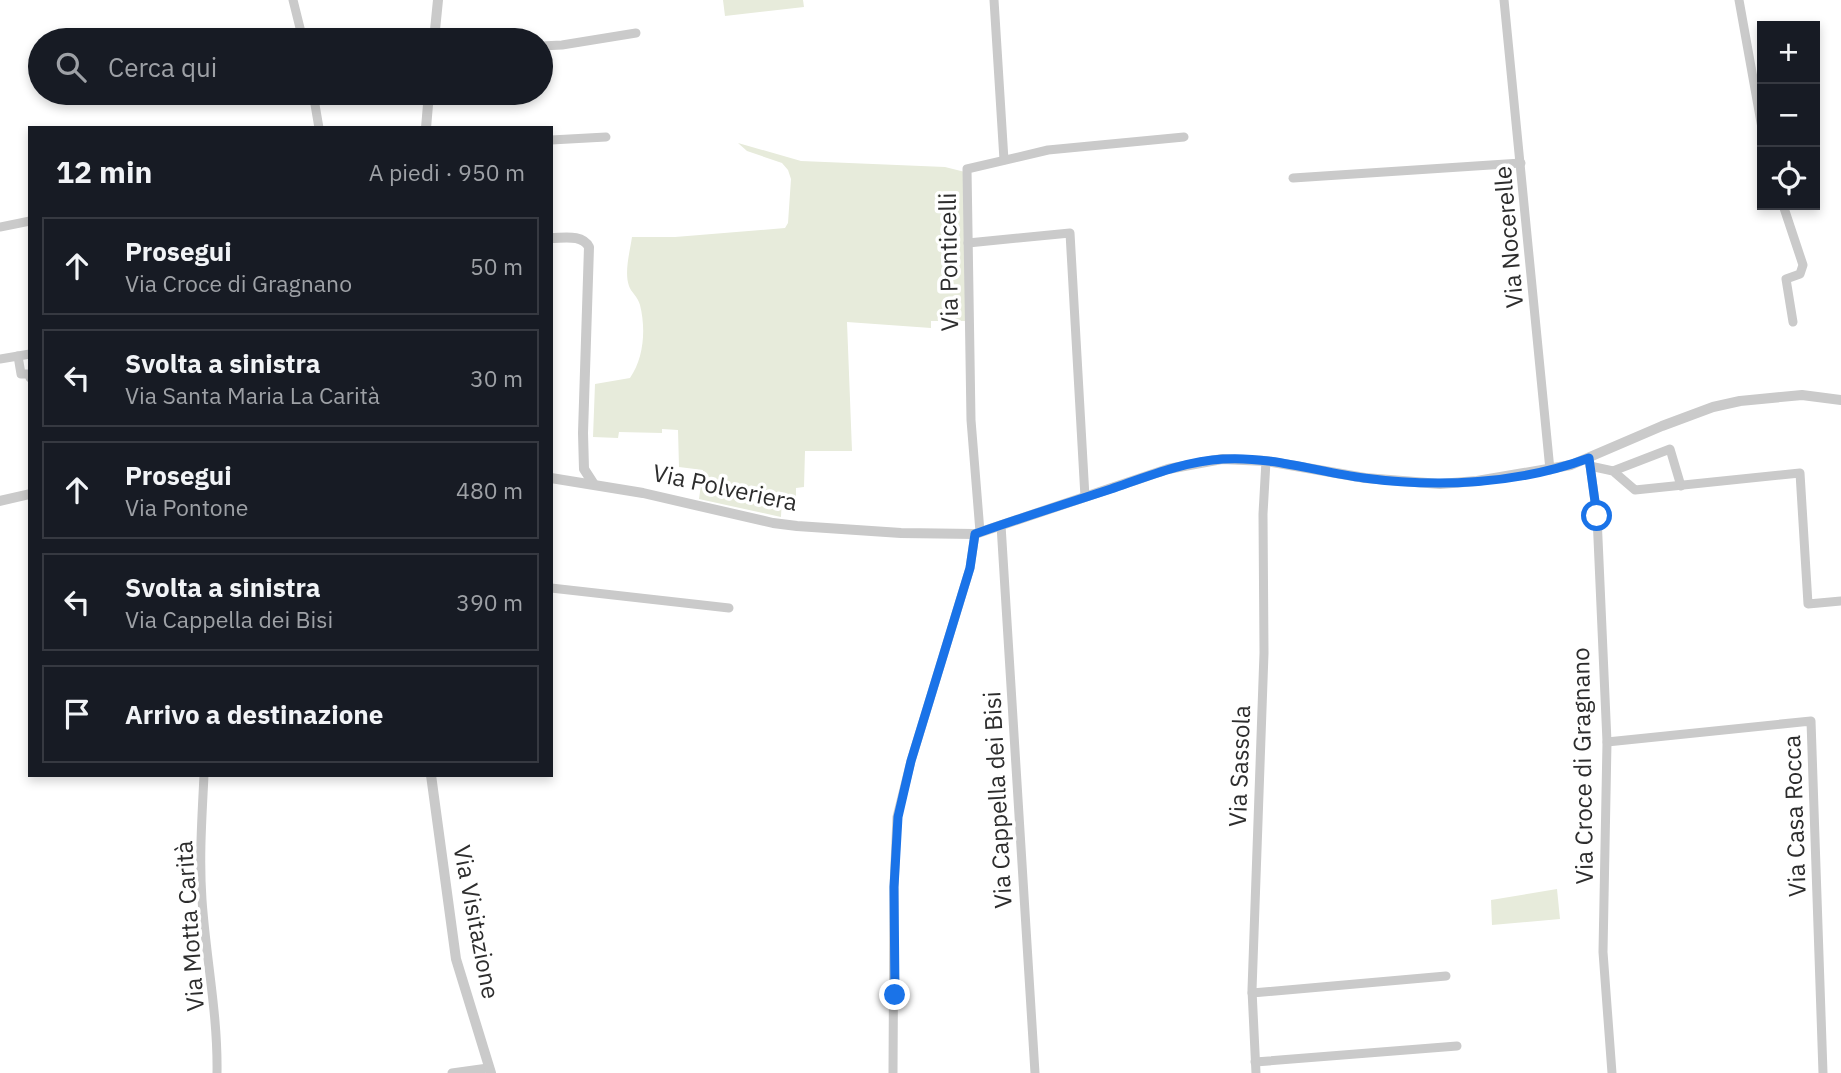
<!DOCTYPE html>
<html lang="it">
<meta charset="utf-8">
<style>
:root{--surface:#171b24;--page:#20242c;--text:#f1f3f6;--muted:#9ea1a6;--line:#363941}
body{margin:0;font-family:"IBM Plex Sans",sans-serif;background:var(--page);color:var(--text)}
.controls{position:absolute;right:21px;top:21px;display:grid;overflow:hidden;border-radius:0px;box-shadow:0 4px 10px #0003}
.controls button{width:63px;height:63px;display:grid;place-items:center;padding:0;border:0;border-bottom:2px solid var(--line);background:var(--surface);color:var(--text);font:35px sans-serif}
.stop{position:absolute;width:21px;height:21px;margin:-16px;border:5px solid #1a73e8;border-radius:50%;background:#fff}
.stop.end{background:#1a73e8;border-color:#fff;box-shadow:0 2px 7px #0008}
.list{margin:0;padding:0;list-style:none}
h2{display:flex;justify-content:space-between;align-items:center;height:91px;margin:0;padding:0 28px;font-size:30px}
h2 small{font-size:23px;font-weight:400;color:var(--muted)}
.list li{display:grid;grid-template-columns:46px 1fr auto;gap:21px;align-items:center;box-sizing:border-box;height:98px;margin:0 14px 14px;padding:0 14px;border:2px solid var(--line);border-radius:0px}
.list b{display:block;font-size:26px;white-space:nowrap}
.list p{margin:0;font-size:23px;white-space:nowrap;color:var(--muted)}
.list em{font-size:23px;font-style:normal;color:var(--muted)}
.icon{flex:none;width:38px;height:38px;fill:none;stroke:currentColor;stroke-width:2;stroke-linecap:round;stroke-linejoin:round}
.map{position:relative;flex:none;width:1841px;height:1073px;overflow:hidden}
.search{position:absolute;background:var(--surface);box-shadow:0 4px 10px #0003;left:28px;top:28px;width:525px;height:77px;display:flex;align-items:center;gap:18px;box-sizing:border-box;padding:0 24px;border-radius:38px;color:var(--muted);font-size:26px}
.panel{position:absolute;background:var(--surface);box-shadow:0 4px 10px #0003;left:28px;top:126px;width:525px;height:651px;border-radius:0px}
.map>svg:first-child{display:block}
</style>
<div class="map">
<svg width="1841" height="1073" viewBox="0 0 1841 1073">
<rect width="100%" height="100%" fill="#fff"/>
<g fill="#e7ebdb">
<path d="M723,0H803L804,7L725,16Z"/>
<path d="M738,143L801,161L945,167L965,172L967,321H931V328L847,322L852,451H805L804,487L796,488V498H782L781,517L699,499L703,470L679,467L678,430L662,429V433L619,432L618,438L593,437L595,384L630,378C644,358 646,329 640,305C638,297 631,292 629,286C624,272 630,251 632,237H675L785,228L788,223L791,179L788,170L782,163L747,151Z"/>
<path d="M1557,889L1560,919L1492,925L1491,900Z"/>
</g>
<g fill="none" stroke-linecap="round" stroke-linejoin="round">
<g stroke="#cacaca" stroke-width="9">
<path d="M293,0L303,40"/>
<path d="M994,0L1004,160"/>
<path d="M1504,0L1550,470"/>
<path d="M1739,0L1762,128"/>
<path d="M351,40H369"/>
<path d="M541,46L562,45L636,33"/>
<path d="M313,93L319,128"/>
<path d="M551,140L606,137"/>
<path d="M1293,178L1521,163"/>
<path d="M1783,205L1803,265L1800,274L1786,279L1793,322"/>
<path d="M0,227L30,221"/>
<path d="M968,243L1070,233L1085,497"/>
<path d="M18,356L21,374H29L30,378"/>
<path d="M0,359L30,354"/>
<path d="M1589,458L1597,516L1607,742L1603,952L1612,1073"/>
<path d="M1590,466L1613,471L1635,490L1800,473L1808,604L1841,601"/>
<path d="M1613,471L1670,449L1681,486"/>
<path d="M1001,525L1035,1073"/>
<path d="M980,532L971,420L967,169L1048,150L1184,137"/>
<path d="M551,588L729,608"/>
<path d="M1607,742L1811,721L1823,1073"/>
<path d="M204,775C202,817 199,858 202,900C206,958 218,1015 217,1073"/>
<path d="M1252,993L1446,976"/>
<path d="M1255,1062L1457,1046"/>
<path d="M452,1073L488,1068"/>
<path d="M893,1073L894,887L897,817L911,761L970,568L975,534"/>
<path d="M1256,1073L1252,990L1264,653L1263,514L1266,461"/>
</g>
<g stroke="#cacaca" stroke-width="10">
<path d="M434,40L438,0"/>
<path d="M426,128L429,93"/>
<path d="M551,238C564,238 582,234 589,247L583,433L584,469L593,483"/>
<path d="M551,478L643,493L773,523L797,526L901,533L975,534L1168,469L1222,459L1266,461L1365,478L1440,484L1477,481L1571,465L1662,426L1713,407L1740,401L1802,395L1841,400"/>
<path d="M0,501L30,494"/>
<path d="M431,775L456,959L491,1073"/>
</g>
</g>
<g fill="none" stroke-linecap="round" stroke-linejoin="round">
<path stroke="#1a73e8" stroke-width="9" d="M895,995L894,887L898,817L911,761L970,568L975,534C1020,518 1065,504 1111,489C1146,477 1185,461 1223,459C1271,456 1318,472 1364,478C1438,488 1519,484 1589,458L1597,516"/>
</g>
<g text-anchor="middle" stroke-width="7" stroke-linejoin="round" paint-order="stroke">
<g font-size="24" fill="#2d2d2d" stroke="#fff">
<text transform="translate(1509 237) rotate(-95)" y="8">Via Nocerelle</text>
<text transform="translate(949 262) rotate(-91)" y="8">Via Ponticelli</text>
<text transform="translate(725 488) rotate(12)" y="8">Via Polveriera</text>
<text transform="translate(1240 766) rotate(-88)" y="8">Via Sassola</text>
<text transform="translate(1583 766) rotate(-91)" y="8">Via Croce di Gragnano</text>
<text transform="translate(998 800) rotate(-93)" y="8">Via Cappella dei Bisi</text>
<text transform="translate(1795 816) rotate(-92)" y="8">Via Casa Rocca</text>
<text transform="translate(476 922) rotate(79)" y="8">Via Visitazione</text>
<text transform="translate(190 926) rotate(-94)" y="8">Via Motta Carità</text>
</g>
</g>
</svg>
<div class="controls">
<button>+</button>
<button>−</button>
<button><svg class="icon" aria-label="locate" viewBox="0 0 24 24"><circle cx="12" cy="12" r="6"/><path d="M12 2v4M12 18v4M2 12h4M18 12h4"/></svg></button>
</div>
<div class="stop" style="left:1597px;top:516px"></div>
<div class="stop end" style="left:895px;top:995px"></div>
<div class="search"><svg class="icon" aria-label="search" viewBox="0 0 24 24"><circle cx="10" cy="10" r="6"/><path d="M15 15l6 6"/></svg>Cerca qui</div>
<section class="panel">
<h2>12 min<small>A piedi · 950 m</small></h2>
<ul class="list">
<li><svg class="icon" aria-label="ahead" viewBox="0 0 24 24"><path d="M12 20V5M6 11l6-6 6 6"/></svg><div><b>Prosegui</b><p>Via Croce di Gragnano</p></div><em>50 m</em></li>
<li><svg class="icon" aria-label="left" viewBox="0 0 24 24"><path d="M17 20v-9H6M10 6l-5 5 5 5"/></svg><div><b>Svolta a sinistra</b><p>Via Santa Maria La Carità</p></div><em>30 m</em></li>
<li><svg class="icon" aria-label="ahead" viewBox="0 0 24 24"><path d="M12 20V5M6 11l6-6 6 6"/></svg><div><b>Prosegui</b><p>Via Pontone</p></div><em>480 m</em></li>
<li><svg class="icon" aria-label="left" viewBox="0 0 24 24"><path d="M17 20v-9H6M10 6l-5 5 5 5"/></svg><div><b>Svolta a sinistra</b><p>Via Cappella dei Bisi</p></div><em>390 m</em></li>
<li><svg class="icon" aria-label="arrive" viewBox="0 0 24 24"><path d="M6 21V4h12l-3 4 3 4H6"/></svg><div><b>Arrivo a destinazione</b></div></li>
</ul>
</section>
</div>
